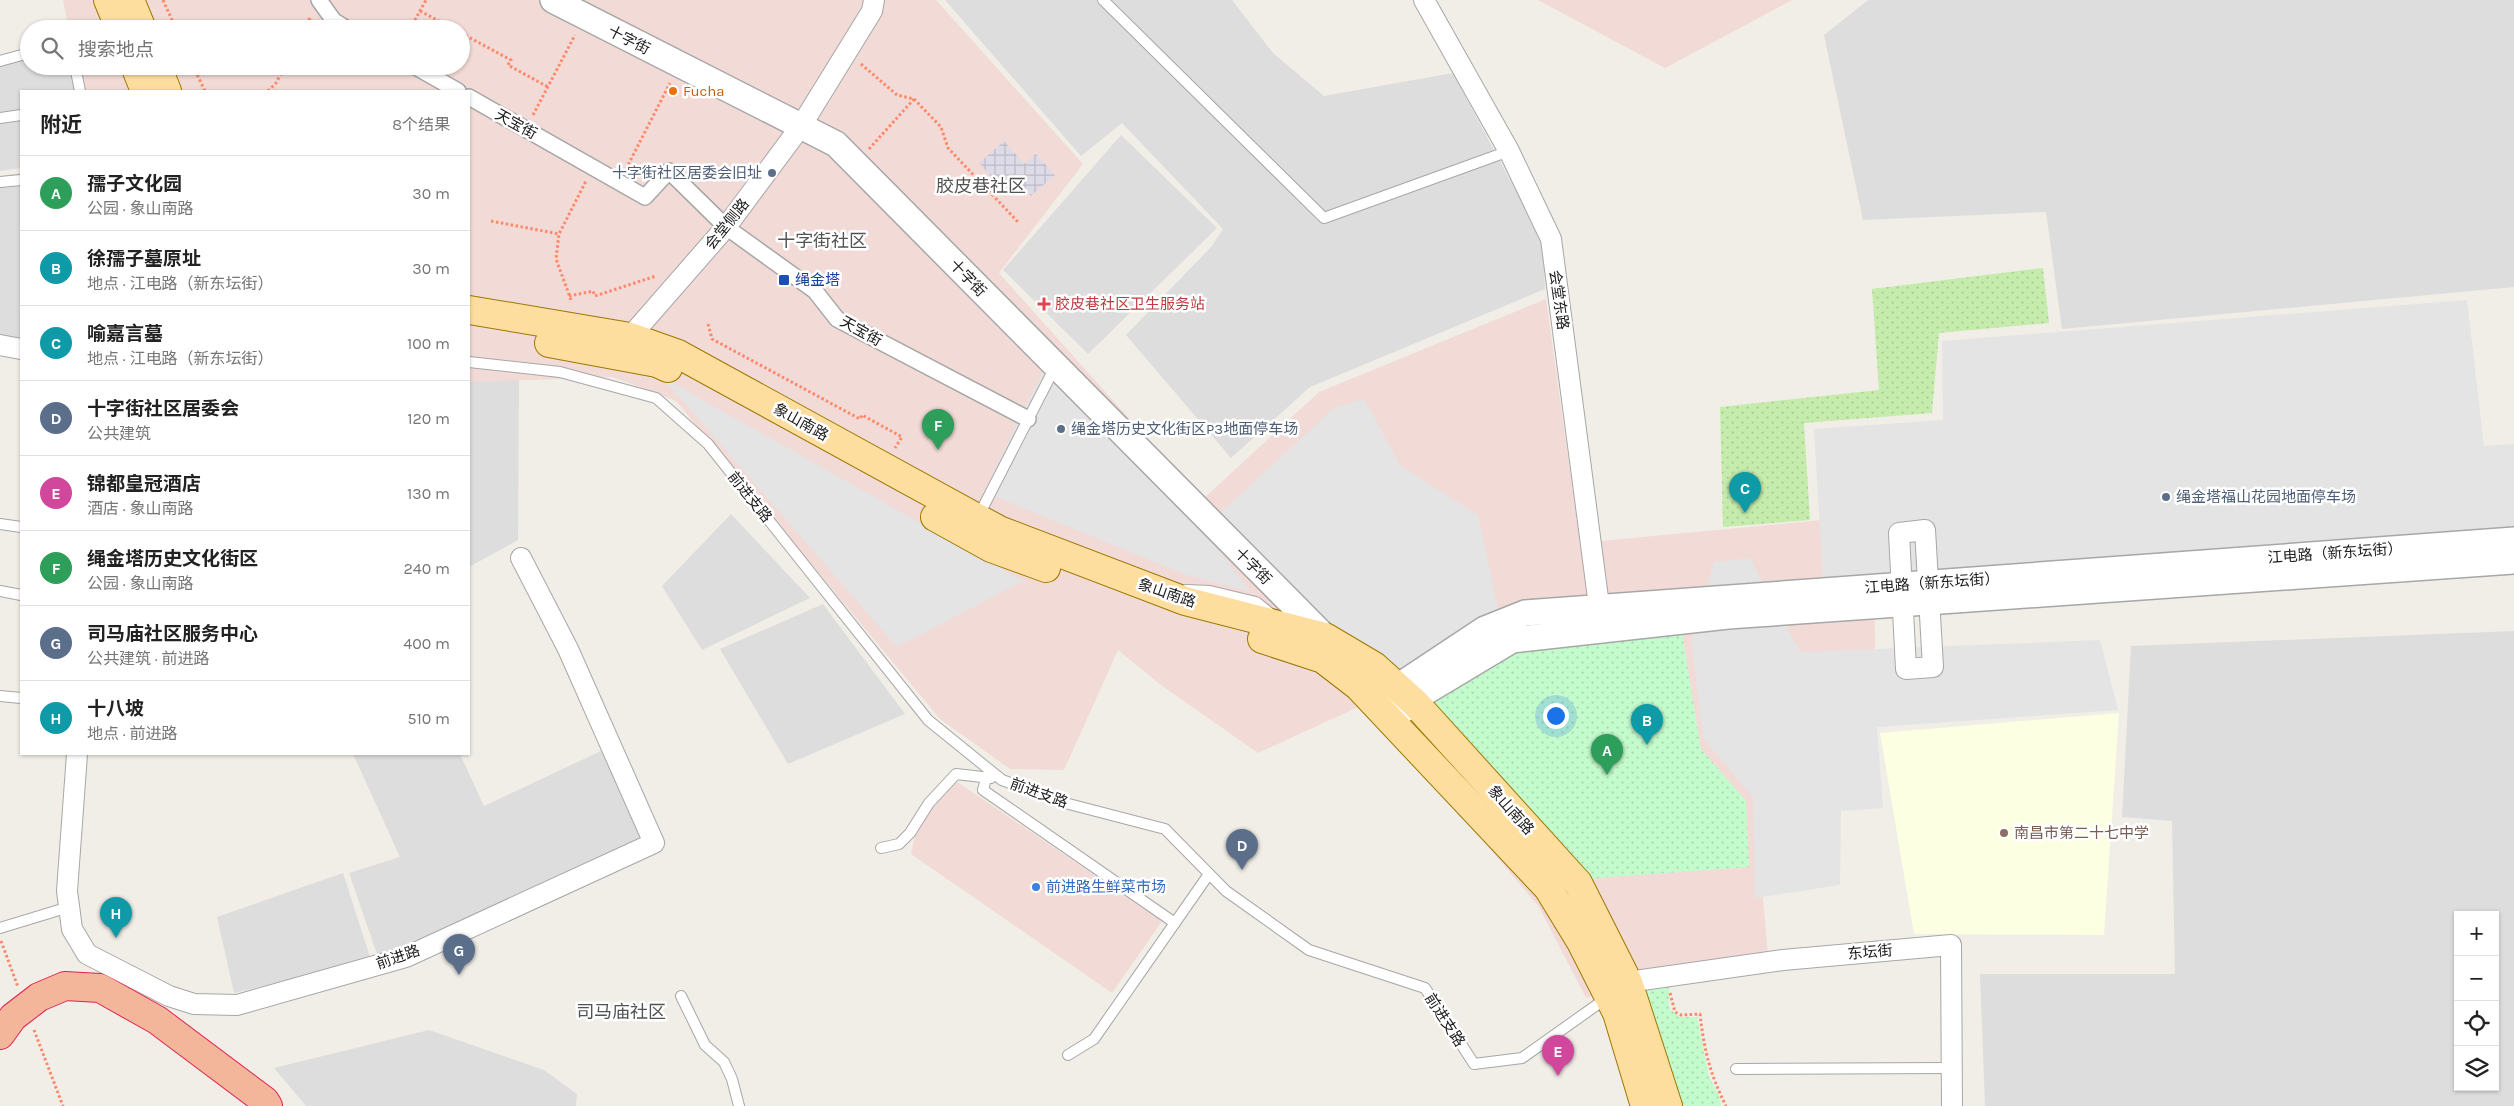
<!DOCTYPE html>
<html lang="zh">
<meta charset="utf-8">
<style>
:root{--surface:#fff;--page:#f2f2f2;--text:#222;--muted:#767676;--line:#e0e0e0;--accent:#d01500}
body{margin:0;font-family:Karla,"Noto Sans SC",sans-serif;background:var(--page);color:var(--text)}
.controls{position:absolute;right:15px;bottom:15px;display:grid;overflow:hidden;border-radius:0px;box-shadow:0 1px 4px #0004}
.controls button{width:45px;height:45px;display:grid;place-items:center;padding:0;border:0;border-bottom:1px solid var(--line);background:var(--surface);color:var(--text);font:25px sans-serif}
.you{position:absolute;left:1555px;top:715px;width:18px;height:18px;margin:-12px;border:4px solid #fff;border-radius:50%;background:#1a73e8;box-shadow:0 0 0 8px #1a73e833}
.badge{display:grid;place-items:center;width:32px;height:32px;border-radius:50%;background:var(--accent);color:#fff;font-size:16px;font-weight:700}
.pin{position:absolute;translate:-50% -41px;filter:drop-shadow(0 1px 2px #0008)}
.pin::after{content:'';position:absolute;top:26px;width:18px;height:15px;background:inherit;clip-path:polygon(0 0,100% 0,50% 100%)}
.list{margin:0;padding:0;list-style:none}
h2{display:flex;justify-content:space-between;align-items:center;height:65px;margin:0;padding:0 20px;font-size:21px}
h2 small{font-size:16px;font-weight:400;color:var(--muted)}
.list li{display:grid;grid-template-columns:32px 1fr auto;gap:15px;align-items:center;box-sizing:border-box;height:75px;padding:0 20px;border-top:1px solid var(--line)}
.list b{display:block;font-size:19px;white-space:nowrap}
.list p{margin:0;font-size:16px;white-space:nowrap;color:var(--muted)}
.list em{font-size:16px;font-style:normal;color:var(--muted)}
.icon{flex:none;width:28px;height:28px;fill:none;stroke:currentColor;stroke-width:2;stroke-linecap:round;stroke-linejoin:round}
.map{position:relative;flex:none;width:2514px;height:1106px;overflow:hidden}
.search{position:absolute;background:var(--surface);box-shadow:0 1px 4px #0004;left:20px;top:20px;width:450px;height:55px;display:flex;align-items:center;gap:12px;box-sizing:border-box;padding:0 18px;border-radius:28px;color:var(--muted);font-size:19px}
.panel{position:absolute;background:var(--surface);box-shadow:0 1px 4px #0004;left:20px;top:90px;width:450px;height:665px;border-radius:0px}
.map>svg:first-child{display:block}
</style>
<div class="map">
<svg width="2514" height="1106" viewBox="0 0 2514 1106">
<defs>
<pattern id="grass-dots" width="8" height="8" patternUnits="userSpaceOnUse" patternTransform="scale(1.25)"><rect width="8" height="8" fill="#c5ecac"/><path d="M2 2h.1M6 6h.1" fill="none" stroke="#a9ca94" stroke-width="1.8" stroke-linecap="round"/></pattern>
<pattern id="park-dots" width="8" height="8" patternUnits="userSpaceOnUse" patternTransform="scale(1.25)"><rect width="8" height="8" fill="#c4fbcd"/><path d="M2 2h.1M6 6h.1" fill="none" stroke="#a8d7b0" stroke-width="1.8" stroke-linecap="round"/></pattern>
<pattern id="plaza-grid" width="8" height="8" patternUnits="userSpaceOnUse" patternTransform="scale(1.25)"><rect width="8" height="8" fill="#dcdbe7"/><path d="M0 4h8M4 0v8" fill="none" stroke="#bcbcc6"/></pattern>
</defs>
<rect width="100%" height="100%" fill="#f1eee7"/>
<g fill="#dedddd" fill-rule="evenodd">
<path d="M945,0H1232L1273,53L1324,96L1453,73L1543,242L1545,289L1310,387L1231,458L1126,335L1212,246L1223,229L1122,123L1081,156Z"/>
<path d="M1868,0H2514V287L2062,329L2046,212L1863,220L1824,35Z"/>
<path d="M29,49V66H72L78,91H21V168L0,171V57Z"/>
<path d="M1121,135L1217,228L1088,354L1003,270Z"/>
<path d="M21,173V339L0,335V176Z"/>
<path d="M469,369L519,379L518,540L469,567Z"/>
<path d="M731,514L810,598L702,650L662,586Z"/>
<path d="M823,604L905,714L788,764L720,649Z"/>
<path d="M2514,631V1106H1985L1980,974H2175L2172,821L2122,817L2131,646ZM2458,915H2495V1087H2458Z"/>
<path d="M603,750L644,839L378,957L349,873L400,857L353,754H460L484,806Z"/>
<path d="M343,873L371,960L234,993L217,917Z"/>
<path d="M429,1030L544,1070L577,1094L576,1106H306L274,1068Z"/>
</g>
<g fill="#f2dad6">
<path d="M63,0H936L1083,164L999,273L1202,500L1319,392L1546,299L1580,543L1874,515L1876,778L1758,842L1768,956L1586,998L1539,907L1367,703L1258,753L1161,685L1118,650L1064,770L1010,769L940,719L676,401L613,377L469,382V91H82L77,66H461V29H69Z"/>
<path d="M1538,0H1792L1665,68Z"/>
<path d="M956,781L1162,921L1112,993L911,854L915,836L924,818Z"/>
</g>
<path fill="#fcffe1" d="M2119,713L2104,935L1914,934L1880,733Z"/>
<path fill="url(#grass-dots)" d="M2043,268L2049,323L1939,333L1932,413L1804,423L1810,520L1723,527L1720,407L1879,390L1872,289Z"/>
<g fill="url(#park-dots)">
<path d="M1681,627L1701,749L1746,801L1749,867L1584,879L1424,701L1515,647Z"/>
<path d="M1669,987V1008L1680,1017H1697L1709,1077L1719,1095L1721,1106H1683L1642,991Z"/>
</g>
<g fill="#e4e4e4">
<path d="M2467,300L2484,446L2514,444V547L1824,597L1814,429L1943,420L1942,341Z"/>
<path d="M1045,367L1189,511L1251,592L1184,574L984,492Z"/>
<path d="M662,377L1023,581L897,647Z"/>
<path d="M1364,399L1401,466L1478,515L1503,632L1412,689L1304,606L1218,515L1334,408Z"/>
<path d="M1750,558L1800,652L2100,640L2118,710L1877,727L1883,808L1841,811L1840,885L1755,898L1753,797L1703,738L1691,640L1714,562Z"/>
</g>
<path fill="url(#plaza-grid)" d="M1004,141L1024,164L1036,154L1055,175L1031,196L1013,176L1000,187L979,163Z"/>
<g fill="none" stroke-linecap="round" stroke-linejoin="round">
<defs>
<g id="service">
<path d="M1103,0L1324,218L1509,151"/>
<path d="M0,61L29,53"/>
<path d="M75,66L80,91"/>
<path d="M0,118L21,115"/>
<path d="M0,182L21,180"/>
<path d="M469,362L560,372L656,398L708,444L928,720L1002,780L1065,803L1165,829L1226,891L1309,950L1425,988L1474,1064L1522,1058L1608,997"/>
<path d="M978,517L1055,367"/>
<path d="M0,524L21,527"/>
<path d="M1186,590L1210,591L1256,602L1271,614"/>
<path d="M0,591L21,595"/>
<path d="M0,696L21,698"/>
<path d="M986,778L983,790L1175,923"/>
<path d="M881,848L899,844L910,833L929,803L956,774L991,778"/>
<path d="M0,928L69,907"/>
<path d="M681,996L705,1045L724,1062L732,1079L739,1106"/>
<path d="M1068,1055L1094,1039L1209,874"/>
<path d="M1736,1069L1952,1068"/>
</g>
<g id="pedestrian">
<path d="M319,0L334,21L347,29"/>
<path d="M414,66L458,91"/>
<path d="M469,97L645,197L669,171L726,227L815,291L837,319L1028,419"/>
</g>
<g id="minor">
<path d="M1424,0L1509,151L1551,239L1601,621"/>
<path d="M630,337L726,227L801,126L872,11L874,0"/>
<path d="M0,345L21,349"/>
<path d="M1925,530L1933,667L1906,669L1899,533Z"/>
<path d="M77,754L67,891L72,929L87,954L169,996L194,1004L237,1005L406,957L654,843L568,649L521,558"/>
<path d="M1628,982L1783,960L1951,945L1952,1106"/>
</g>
<g id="tertiary">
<path d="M553,0L836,144L1325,637"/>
<path d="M1381,698L1485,629L1525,613L2514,540"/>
<path d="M1391,721L1417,697L1512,640L1728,616L2514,561"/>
</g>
<g id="primary">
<path d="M108,0L120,29"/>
<path d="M130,0L142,29"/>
<path d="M135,66L145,91"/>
<path d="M157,66L167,91"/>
<path d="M469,310L630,337L678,354L999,530L1185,601L1325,637L1374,666L1415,703L1578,883L1628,982L1668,1106"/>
<path d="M549,343L657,363L668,368"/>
<path d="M935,517L991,548L1046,568"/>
<path d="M1262,639L1323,659L1358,686L1548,888L1581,942L1617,1013L1645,1106"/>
</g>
<path id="trunk" d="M0,1035L13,1017L39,997L65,986L100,988L157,1020L265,1101L268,1106"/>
</defs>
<use href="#service" stroke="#a7a7a7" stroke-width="12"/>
<use href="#pedestrian" stroke="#a7a7a7" stroke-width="18"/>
<use href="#minor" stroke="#a7a7a7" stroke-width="22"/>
<use href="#tertiary" stroke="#a7a7a7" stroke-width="28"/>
<use href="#primary" stroke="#9c7800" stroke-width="30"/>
<use href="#trunk" stroke="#df2351" stroke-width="30"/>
<g stroke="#fd896b" stroke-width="3" stroke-dasharray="2.5 2.5" stroke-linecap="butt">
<path d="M163,0L176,29"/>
<path d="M420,11L454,29"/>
<path d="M304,29L311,16"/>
<path d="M410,29L426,0"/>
<path d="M461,33L511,60L508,65L548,87"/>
<path d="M861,64L897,95L914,99L941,127L948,148L1018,222"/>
<path d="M193,66L205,91"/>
<path d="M268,91L276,83L285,66"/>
<path d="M533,115L575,35"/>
<path d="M869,149L914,99"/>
<path d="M626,169L670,83"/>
<path d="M491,221L559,234"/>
<path d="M569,296L593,291L595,296L656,276"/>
<path d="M571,300L556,259L559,234L586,181"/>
<path d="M708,324L712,339L860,419L862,415L902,437L895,448"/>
<path d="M1,941L18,987"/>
<path d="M1670,993L1675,1012L1681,1015L1700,1014C1704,1050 1710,1074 1726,1106"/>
<path d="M34,1030L63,1106"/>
</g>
<use href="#service" stroke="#fff" stroke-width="10"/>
<use href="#pedestrian" stroke="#fff" stroke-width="15"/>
<use href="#minor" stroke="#fff" stroke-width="20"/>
<use href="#tertiary" stroke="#fff" stroke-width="25"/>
<use href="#primary" stroke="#fede9f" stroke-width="28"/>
<use href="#trunk" stroke="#f4b69a" stroke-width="28"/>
</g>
<circle fill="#e8710a" stroke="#fff" stroke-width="2" cx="673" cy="91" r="5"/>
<g fill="#5c6f8a" stroke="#fff" stroke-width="2">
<circle cx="772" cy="173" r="5"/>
<circle cx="1061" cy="429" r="5"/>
<circle cx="2166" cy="497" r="5"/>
</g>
<rect fill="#1a4fb4" stroke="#fff" stroke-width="2" x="778" y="274" width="12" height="12" rx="2.5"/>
<path fill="#e0444e" stroke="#fff" stroke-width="2" d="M1041.5 296.5h5v5h5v5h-5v5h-5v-5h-5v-5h5z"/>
<circle fill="#8d6e63" stroke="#fff" stroke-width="2" cx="2004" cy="833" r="5"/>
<circle fill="#3f7fe0" stroke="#fff" stroke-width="2" cx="1036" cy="887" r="5"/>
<g text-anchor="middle" stroke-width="5" stroke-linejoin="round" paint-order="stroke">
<g font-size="15" fill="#202020" stroke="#fff">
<text transform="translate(629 40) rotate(27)" y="5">十字街</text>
<text transform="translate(516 124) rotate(29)" y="5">天宝街</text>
<text transform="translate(727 224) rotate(-51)" y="5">会堂侧路</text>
<text transform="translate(968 278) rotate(46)" y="5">十字街</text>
<text transform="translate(1559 300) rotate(82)" y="5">会堂东路</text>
<text transform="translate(861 331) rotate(29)" y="5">天宝街</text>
<text transform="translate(801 422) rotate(29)" y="5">象山南路</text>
<text transform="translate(750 497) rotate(51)" y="5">前进支路</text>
<text transform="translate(2335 553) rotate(-4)" y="5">江电路（新东坛街）</text>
<text transform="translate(1253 566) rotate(45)" y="5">十字街</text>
<text transform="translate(1932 583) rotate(-4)" y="5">江电路（新东坛街）</text>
<text transform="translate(1167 593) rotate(19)" y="5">象山南路</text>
<text transform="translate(1039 793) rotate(20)" y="5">前进支路</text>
<text transform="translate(1511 810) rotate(48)" y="5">象山南路</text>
<text transform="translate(1870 952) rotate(-5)" y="5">东坛街</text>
<text transform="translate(398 957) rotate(-19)" y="5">前进路</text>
<text transform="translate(1445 1020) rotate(57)" y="5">前进支路</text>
</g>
<g font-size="15" fill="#c56008" stroke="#fff" text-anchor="start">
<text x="683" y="96">Fucha</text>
</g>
<g font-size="15" fill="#4e5e75" stroke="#fff" text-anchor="start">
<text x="762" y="178" text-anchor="end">十字街社区居委会旧址</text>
<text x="1071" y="434">绳金塔历史文化街区P3地面停车场</text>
<text x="2176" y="502">绳金塔福山花园地面停车场</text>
</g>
<g font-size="15" fill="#164399" stroke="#fff" text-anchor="start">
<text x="795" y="285">绳金塔</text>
</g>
<g font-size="15" fill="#be3a42" stroke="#fff" text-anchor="start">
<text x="1055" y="309">胶皮巷社区卫生服务站</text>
</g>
<g font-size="15" fill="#785e54" stroke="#fff" text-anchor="start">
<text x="2014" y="838">南昌市第二十七中学</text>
</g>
<g font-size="15" fill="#366cbe" stroke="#fff" text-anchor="start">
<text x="1046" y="892">前进路生鲜菜市场</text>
</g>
<g font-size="18" fill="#535353" stroke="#fff">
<text x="981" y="192">胶皮巷社区</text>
<text x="822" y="247">十字街社区</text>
<text x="621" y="1018">司马庙社区</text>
</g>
</g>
</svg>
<div class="controls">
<button>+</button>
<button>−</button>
<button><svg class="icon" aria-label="locate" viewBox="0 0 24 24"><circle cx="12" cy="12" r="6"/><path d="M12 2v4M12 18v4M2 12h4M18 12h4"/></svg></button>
<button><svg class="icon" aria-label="layers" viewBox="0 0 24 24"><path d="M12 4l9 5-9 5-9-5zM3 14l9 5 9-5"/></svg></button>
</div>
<div class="you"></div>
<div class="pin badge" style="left:1607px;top:775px;background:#2e9e5b">A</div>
<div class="pin badge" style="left:1647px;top:745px;background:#0f9aa8">B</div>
<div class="pin badge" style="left:1745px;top:513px;background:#0f9aa8">C</div>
<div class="pin badge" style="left:1242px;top:870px;background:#5c6f8a">D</div>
<div class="pin badge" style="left:1558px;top:1076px;background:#d1479c">E</div>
<div class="pin badge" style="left:938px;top:450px;background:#2e9e5b">F</div>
<div class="pin badge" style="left:459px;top:975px;background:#5c6f8a">G</div>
<div class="pin badge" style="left:116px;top:938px;background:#0f9aa8">H</div>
<div class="search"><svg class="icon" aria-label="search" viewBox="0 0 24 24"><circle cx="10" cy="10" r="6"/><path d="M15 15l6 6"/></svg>搜索地点</div>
<section class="panel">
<h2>附近<small>8个结果</small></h2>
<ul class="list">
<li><span class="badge" style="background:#2e9e5b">A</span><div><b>孺子文化园</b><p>公园 · 象山南路</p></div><em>30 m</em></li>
<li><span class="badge" style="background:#0f9aa8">B</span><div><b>徐孺子墓原址</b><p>地点 · 江电路（新东坛街）</p></div><em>30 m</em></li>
<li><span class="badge" style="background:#0f9aa8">C</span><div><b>喻嘉言墓</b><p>地点 · 江电路（新东坛街）</p></div><em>100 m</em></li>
<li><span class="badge" style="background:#5c6f8a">D</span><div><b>十字街社区居委会</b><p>公共建筑</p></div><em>120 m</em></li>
<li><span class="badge" style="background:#d1479c">E</span><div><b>锦都皇冠酒店</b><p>酒店 · 象山南路</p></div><em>130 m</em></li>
<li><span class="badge" style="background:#2e9e5b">F</span><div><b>绳金塔历史文化街区</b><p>公园 · 象山南路</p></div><em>240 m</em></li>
<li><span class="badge" style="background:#5c6f8a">G</span><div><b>司马庙社区服务中心</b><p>公共建筑 · 前进路</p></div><em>400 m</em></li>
<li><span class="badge" style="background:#0f9aa8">H</span><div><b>十八坡</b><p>地点 · 前进路</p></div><em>510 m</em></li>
</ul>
</section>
</div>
